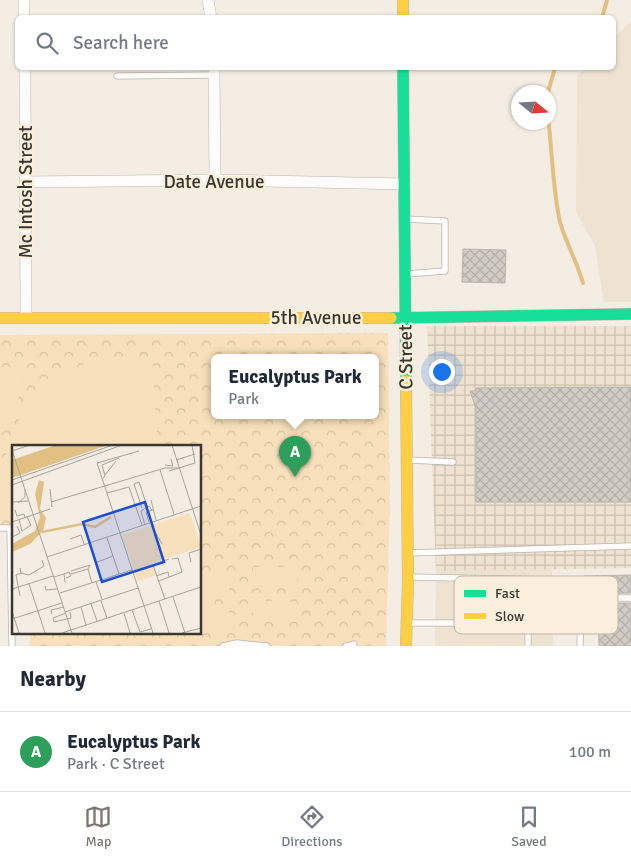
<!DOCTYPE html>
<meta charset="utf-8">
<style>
:root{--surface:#fff;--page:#f6f6f7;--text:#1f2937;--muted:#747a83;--line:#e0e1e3;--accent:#7b776f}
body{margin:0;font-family:Signika,sans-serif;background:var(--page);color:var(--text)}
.compass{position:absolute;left:511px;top:85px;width:45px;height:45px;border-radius:50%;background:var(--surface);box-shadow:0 1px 4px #0004;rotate:108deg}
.you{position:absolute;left:441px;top:371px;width:18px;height:18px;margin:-12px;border:4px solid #fff;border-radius:50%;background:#1a73e8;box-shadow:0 0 0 8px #1a73e833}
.badge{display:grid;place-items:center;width:32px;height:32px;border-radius:50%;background:var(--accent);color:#fff;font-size:16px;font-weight:700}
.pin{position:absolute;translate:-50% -41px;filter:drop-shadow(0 1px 2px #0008)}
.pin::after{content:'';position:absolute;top:26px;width:18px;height:15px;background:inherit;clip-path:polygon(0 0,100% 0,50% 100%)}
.popup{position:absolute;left:211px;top:354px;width:168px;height:65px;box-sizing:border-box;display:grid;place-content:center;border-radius:8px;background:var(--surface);filter:drop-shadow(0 1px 4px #0005);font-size:16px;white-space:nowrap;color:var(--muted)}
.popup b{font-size:19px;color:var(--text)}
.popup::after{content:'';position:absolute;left:50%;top:100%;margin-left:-10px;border:10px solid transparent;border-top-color:var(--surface)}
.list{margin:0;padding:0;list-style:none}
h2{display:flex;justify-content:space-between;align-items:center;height:65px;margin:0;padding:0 20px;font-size:21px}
h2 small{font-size:16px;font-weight:400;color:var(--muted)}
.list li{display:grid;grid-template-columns:32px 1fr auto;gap:15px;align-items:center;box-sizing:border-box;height:80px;padding:0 20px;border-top:1px solid var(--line)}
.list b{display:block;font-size:19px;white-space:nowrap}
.list p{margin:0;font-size:16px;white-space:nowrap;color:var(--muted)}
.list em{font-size:16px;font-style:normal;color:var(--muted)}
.icon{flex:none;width:28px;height:28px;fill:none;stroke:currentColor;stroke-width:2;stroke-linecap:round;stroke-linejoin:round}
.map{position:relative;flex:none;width:631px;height:646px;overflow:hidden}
.search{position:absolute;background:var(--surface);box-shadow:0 1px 4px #0004;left:15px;right:15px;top:15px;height:55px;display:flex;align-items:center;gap:12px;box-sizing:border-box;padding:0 18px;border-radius:8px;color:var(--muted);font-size:19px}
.sheet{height:145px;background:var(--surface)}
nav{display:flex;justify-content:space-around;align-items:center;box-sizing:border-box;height:70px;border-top:1px solid var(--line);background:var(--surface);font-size:14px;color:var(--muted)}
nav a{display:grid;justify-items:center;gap:2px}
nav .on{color:var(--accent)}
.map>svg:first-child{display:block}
</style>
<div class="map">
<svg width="631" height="646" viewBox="0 0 631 646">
<defs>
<pattern id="industrial-grid" width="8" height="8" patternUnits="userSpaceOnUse" patternTransform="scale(1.25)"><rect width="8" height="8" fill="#eee2d0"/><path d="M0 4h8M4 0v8" fill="none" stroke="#cdc2b3"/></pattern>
<pattern id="park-crowns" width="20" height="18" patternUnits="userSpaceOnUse" patternTransform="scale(1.25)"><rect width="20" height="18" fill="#f7e0bb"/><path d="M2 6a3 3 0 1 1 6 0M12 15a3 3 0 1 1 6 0" fill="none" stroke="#d5c1a1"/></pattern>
<pattern id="building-cross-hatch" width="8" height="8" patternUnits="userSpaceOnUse" patternTransform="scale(1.25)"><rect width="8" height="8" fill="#d1ccc4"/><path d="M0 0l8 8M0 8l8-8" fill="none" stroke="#b4b0a9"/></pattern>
</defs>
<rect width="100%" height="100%" fill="#f3ede3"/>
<g fill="#eee2d0">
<path d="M631,21V302H604L595,246L576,212L577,76L585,68H614V38Z"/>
<path d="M552,568L553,646H435L436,571Z"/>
</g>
<path fill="url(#industrial-grid)" d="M427,326H631V568L436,571Z"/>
<path fill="url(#park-crowns)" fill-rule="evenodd" d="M388,333L390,508L386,646H30V632H200V446H14V525H0V335ZM215,358H375V416H215Z"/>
<g fill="#f7e0bb">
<path d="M129,356L152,358L158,446H14V517H0L3,462L16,426L33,395L59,375L89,362Z"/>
<path d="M0,367H24C22,392 15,416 0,437Z"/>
<path d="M253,567H298L297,588H253Z"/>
<rect x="200" y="576" width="29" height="21"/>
<path d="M253,601L297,602V622H253Z"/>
<rect x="200" y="607" width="29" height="21"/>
</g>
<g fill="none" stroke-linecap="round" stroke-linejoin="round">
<g stroke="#e2c083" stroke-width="4">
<path d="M602,18L607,0"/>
<path d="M548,92L555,68"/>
<path d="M548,117C552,149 553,192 560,222C566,243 577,262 583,283"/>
</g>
</g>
<g fill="url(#building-cross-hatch)" stroke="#b9b4ad">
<path d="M463,249L506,250L505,283L462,282Z"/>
<path d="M631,387V502H476V408L470,391H476V388Z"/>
<path d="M631,575V593L584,594V576Z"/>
<path d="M598,603H631V646H599Z"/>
</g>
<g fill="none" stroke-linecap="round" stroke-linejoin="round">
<defs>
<g id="lane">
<path d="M117,76L214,75"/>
<path d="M405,219L445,221V271L406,274"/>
<path d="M408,460L453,462"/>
<path d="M0,528H10L12,646"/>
<path d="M408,553L631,546"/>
<path d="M410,577L559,580L581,604L580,646"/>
<path d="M581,604L594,598H631"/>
<path d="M408,623H528V646"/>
<path d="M223,646L237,643L267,646"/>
<path d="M346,646L354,644"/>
</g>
<g id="street">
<path d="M24,0V18"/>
<path d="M208,0L211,18"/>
<path d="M25,68L26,317"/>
<path d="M214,68L215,180"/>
<path d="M25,182L215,180L404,184"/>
</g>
<g id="fast">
<path d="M403,68L406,381"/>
<path d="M391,318L631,314"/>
</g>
<g id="slow">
<path d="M403,0V18"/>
<path d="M0,318H391"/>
<path d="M406,646L408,581L406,381"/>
</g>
</defs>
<use href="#lane" stroke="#bbb6af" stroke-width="7"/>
<use href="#street" stroke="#bbb6af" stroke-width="12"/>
<use href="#fast" stroke="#bbb6af" stroke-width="12"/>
<use href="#slow" stroke="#bbb6af" stroke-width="12"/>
<use href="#lane" stroke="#fdfcfb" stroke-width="5.5"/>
<use href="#street" stroke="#fdfcfb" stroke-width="11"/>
<use href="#fast" stroke="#16e098" stroke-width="11"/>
<use href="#slow" stroke="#ffcf43" stroke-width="11"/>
</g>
<g text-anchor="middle" stroke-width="5" stroke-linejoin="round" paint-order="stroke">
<g font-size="19" fill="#3b3730" stroke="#faeedc">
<text x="214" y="188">Date Avenue</text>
<text transform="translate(25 192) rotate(-90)" y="7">Mc Intosh Street</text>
<text x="316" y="324">5th Avenue</text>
<text transform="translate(405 357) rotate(-91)" y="7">C Street</text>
</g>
</g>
<g transform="translate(12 445)">
<rect width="189" height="189" fill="#f3ede3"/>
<path d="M178,68L189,102L140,118L144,130L126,136L110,90Z" fill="#f7e0bb"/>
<path d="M152,82L161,86L165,94H170L151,98L147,84ZM134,106L140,121L127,122L120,111Z" fill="#f7e0bb"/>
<path d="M44,0H96L0,33V15ZM27,35L32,37L28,64L34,73L31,86L18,99L0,107V99L23,86L28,72L23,49Z" fill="#e2c083"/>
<path fill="none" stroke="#e2c083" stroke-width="2.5" d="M30,87L70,79L83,82L99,72"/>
<path fill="none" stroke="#a9a49b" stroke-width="1" d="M160,0L189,90M0,5L60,188M0,6L18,0M127,6L85,18L141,188M164,15L183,9M153,20L161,21L159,14M148,25L162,69M157,26L183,18L180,0M93,30L104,16M90,34L93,31L90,20L107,13M0,35L101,0M0,40L110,0M38,44L40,62M95,48L117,42L130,80M139,55L144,75M0,57L16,56M39,57L153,23H167M6,58L13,52V44M130,63L122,39L127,37L135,61M3,65L5,71L12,69L13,73M7,75L10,86L19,80L15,72M0,77L38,64M137,77L134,67L141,65M133,80L129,66L137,61L140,65M141,83L150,99M0,92L8,88L5,81M95,93L107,129M58,94L69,90L72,99M35,112L189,61M179,117L177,108L189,104M83,118L101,111M8,123L9,128L4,130L8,151M59,126L78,120L76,124L80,138M9,128L17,130L32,121L30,115M52,129L57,127L59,131L54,133M59,129L76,124M144,131L156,127L157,132M42,132L52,129L53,137M147,136L170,127L166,113L160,114M84,137L90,154M17,139L33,188M33,141L34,145L45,144M0,144L41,131M48,148L120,125M161,152L173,188M153,154L141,120L157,114M89,156L95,173M147,156L157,188M79,159L85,176M69,162L74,180M120,165L128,187L139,184M0,166L7,188M53,167L126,143M54,168L41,173L42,177L59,173L58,167M112,168L118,188M40,169L39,165L52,162M0,174L50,158M50,188L189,142M170,188L189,183"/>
<path fill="#1d4ed8" fill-opacity="0.15" stroke="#1d4ed8" stroke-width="2.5" d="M133,57L152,117L90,137L71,77Z"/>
<rect width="189" height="189" fill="none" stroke="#3b3730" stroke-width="2.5"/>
</g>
<rect x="454" y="576" width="164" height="58" rx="8" fill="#faeedc" stroke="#c1b7a8" stroke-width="1"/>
<rect x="464" y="590" width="22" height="7" fill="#16e098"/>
<rect x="464" y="613" width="22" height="6" fill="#ffcf43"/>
<g font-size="14" fill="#3b3730">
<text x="495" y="598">Fast</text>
<text x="495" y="621">Slow</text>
</g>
</svg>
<svg class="compass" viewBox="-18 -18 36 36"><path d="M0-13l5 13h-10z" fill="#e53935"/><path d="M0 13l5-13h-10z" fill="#747a83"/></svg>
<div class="you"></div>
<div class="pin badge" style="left:295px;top:477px;background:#2e9e5b">A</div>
<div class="popup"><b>Eucalyptus Park</b>Park</div>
<div class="search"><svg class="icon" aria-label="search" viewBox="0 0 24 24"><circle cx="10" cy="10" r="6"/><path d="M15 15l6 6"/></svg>Search here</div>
</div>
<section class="sheet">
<h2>Nearby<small></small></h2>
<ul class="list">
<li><span class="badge" style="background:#2e9e5b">A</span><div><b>Eucalyptus Park</b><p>Park · C Street</p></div><em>100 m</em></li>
</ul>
</section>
<nav>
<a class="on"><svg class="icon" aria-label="map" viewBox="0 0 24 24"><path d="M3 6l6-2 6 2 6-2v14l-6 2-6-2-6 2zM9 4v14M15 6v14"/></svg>Map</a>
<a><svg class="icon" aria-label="directions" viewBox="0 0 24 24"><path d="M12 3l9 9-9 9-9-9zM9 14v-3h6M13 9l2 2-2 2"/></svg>Directions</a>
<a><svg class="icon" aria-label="saved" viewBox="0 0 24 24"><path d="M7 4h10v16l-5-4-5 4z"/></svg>Saved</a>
</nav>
